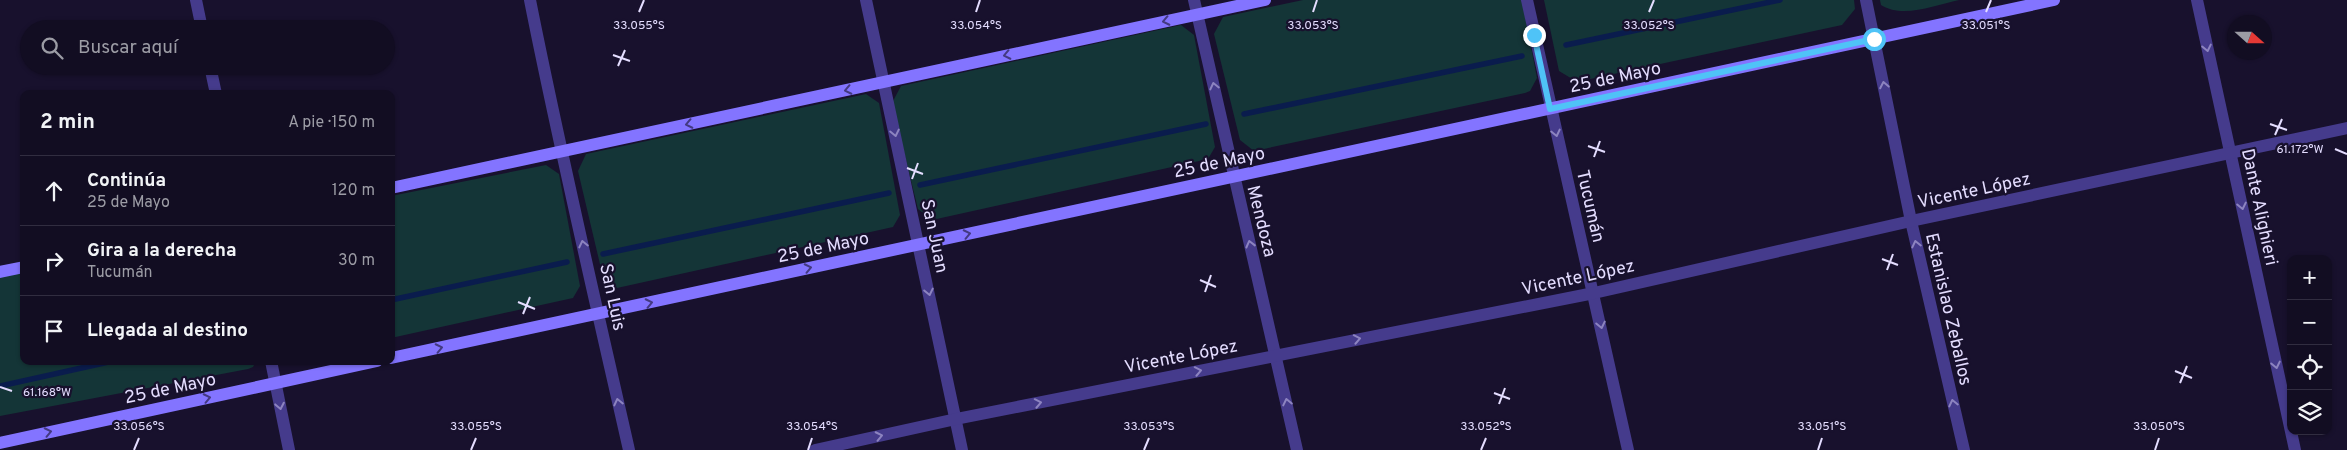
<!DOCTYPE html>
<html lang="es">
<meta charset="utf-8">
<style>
:root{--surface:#120d22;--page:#1f1b2f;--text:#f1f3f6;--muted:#9c9ca5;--line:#312d40}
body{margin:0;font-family:Overpass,sans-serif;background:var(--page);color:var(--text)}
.controls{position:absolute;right:15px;bottom:15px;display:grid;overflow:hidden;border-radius:10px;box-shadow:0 1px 4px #0004}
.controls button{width:45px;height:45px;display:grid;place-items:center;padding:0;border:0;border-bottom:1px solid var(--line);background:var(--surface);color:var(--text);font:25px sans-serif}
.compass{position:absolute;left:2227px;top:15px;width:45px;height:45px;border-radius:50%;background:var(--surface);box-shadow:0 1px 4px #0004;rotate:111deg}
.stop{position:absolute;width:15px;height:15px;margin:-11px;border:4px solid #4fc3f7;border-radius:50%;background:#fff}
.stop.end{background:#4fc3f7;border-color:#fff;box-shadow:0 1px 5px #0008}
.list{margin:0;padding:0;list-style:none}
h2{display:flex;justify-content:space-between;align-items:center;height:65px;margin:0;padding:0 20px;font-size:21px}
h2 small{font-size:16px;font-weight:400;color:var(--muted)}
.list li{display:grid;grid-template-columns:32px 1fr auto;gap:15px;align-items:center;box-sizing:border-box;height:70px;padding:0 20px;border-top:1px solid var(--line)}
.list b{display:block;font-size:19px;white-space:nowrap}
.list p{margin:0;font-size:16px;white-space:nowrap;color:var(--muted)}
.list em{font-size:16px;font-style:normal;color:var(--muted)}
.icon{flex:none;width:28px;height:28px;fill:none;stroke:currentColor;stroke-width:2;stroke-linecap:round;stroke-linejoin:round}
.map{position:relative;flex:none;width:2347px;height:450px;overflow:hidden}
.search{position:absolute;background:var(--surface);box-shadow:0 1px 4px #0004;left:20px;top:20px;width:375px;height:55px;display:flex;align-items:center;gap:12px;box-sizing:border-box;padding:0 18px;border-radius:28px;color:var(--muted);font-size:19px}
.panel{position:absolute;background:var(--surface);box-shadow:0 1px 4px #0004;left:20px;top:90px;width:375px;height:275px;border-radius:10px}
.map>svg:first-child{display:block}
</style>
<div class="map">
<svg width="2347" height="450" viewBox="0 0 2347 450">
<rect width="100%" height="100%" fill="#18112d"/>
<g fill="#143537">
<path d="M1303,0H1522L1537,78L1530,91L1525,93L1254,151L1240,140L1214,34L1223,17Z"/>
<path d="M1544,0H1854L1855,9L1842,25L1581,81L1574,80L1559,71Z"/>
<path d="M1880,0H1959C1935,5 1903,19 1881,5Z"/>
<path d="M1181,25L1194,35L1215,147L1208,159L932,220L918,209L892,103L901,86Z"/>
<path d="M866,94L879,103L900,215L893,227L617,288L603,277L578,171L586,154Z"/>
<path d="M546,165L559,174L580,286L573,298L391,338V196Z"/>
<path d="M24,271V361H256L253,367L248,369L0,416V275Z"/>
</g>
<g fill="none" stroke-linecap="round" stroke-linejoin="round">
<g stroke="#0a1c4d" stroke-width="5.5">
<path d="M1566,45L1780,0"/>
<path d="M1244,114L1522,56"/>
<path d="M920,185L1206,124"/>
<path d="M603,254L889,193"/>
<path d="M391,300L567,262"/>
<path d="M0,386L113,361"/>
</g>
<g stroke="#453b8c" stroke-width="12">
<path d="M196,0L202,29"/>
<path d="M530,0C560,151 595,300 629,450"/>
<path d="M866,0L962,450"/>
<path d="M1194,0L1297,450"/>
<path d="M1527,0L1628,450"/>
<path d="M1866,0L1911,221L1964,450"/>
<path d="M2197,0L2295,450"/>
<path d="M210,66L216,94"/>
<path d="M271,361L289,450"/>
<path d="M815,450L956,419L1594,293L1911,221L2347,128"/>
</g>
<g stroke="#8374ff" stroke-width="12">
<path d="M391,188L1265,0"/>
<path d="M0,272L24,267"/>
<path d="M391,358L2054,0"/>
<path d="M0,443L377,361"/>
</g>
</g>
<defs><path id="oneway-chevron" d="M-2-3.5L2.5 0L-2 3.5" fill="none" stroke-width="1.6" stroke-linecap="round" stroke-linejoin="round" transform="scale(1.25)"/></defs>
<g stroke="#433981">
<use href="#oneway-chevron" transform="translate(1166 21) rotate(168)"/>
<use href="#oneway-chevron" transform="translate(1007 55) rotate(168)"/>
<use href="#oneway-chevron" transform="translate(848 90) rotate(168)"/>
<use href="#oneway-chevron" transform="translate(689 124) rotate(168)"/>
<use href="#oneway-chevron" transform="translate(967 234) rotate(-12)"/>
<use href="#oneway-chevron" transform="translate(808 268) rotate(-12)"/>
<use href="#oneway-chevron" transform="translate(649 303) rotate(-12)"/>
<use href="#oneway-chevron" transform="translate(439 348) rotate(-12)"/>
<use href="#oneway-chevron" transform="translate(207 398) rotate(-12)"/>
<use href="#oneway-chevron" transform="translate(48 432) rotate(-12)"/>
</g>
<g stroke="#8d84c0">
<use href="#oneway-chevron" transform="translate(2207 48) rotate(78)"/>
<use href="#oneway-chevron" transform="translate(1884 85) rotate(-101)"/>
<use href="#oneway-chevron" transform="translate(1214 86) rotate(-103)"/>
<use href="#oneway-chevron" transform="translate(895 133) rotate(78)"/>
<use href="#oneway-chevron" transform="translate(1556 133) rotate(77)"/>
<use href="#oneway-chevron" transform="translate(2242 206) rotate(78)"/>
<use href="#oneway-chevron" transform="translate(583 244) rotate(-103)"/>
<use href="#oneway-chevron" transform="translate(1250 244) rotate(-104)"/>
<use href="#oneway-chevron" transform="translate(1916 244) rotate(-103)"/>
<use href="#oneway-chevron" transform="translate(929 292) rotate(78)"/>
<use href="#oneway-chevron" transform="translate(1601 325) rotate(78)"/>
<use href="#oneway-chevron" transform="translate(1357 339) rotate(-11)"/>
<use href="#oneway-chevron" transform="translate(2276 365) rotate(78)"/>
<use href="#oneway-chevron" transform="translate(1198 371) rotate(-11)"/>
<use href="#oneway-chevron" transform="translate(618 402) rotate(-103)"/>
<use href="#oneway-chevron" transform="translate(1287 402) rotate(-102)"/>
<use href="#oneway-chevron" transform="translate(1038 403) rotate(-11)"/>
<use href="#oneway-chevron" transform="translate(1953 403) rotate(-103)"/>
<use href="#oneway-chevron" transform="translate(280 406) rotate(79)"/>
<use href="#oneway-chevron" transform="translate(879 436) rotate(-12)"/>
</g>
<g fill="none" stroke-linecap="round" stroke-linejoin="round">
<path stroke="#4fc3f7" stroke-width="6" d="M1534,35L1550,109L1874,39"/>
</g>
<path fill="none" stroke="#e4ddff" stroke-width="2" d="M639,12L644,0M976,12L980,0M1313,12L1317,0M1649,12L1654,0M1986,12L1991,0M613,55L630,61M618,66L625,50M2270,124L2287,130M2275,135L2282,119M1588,146L1605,152M2335,149L2347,154M1594,157L1600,141M907,168L923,174M912,179L918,163M1882,259L1898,265M1887,270L1893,254M1200,280L1216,287M1205,292L1211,275M518,302L535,309M523,314L530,297M2175,371L2192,378M2180,383L2187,366M0,387L12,391M1494,393L1510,399M1499,404L1505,388M134,450L139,438M471,450L476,438M808,450L812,438M1144,450L1149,438M1481,450L1486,438M1818,450L1822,438M2155,450L2159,438"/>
<g text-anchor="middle" stroke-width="4.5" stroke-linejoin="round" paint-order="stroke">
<g font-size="18" fill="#e4ddff" stroke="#18112d">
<text transform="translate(1615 77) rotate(-12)" y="6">25 de Mayo</text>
<text transform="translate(1219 162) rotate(-12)" y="6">25 de Mayo</text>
<text transform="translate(1974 190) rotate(-12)" y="6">Vicente López</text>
<text transform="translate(1591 206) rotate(77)" y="6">Tucumán</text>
<text transform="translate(2260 207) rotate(78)" y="6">Dante Alighieri</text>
<text transform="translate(1262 221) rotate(76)" y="6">Mendoza</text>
<text transform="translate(935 236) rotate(78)" y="6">San Juan</text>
<text transform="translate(823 247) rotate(-12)" y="6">25 de Mayo</text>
<text transform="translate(1578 277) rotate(-12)" y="6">Vicente López</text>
<text transform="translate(613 297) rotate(78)" y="6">San Luis</text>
<text transform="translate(1949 309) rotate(77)" y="6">Estanislao Zeballos</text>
<text transform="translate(1181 356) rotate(-11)" y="6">Vicente López</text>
<text transform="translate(170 388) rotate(-12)" y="6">25 de Mayo</text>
</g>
</g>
<g font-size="12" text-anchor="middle" fill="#e4ddff" stroke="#18112d" stroke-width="4.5" stroke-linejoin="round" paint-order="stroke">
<text x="639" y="29">33.055°S</text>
<text x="1313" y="29">33.053°S</text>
<text x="976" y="29">33.054°S</text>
<text x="1649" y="29">33.052°S</text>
<text x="1986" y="29">33.051°S</text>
<text x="2300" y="153">61.172°W</text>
<text x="47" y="396">61.168°W</text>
<text x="139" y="430">33.056°S</text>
<text x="476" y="430">33.055°S</text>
<text x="812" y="430">33.054°S</text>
<text x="1149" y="430">33.053°S</text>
<text x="1486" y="430">33.052°S</text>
<text x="1822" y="430">33.051°S</text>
<text x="2159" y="430">33.050°S</text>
</g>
</svg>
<div class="controls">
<button>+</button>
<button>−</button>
<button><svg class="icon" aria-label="locate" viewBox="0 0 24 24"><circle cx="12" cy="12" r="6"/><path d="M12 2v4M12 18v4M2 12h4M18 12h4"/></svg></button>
<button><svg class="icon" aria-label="layers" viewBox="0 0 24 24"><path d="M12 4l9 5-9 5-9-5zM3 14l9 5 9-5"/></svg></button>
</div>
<svg class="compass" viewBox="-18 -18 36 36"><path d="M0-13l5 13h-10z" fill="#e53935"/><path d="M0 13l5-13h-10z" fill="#9c9ca5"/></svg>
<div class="stop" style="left:1874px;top:39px"></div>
<div class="stop end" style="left:1534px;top:35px"></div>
<div class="search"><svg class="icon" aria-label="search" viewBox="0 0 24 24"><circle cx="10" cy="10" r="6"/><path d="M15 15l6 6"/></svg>Buscar aquí</div>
<section class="panel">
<h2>2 min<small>A pie · 150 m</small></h2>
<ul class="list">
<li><svg class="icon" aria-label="ahead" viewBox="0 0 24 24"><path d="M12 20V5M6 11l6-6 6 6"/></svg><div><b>Continúa</b><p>25 de Mayo</p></div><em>120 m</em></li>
<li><svg class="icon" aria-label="right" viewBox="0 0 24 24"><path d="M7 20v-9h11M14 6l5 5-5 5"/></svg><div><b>Gira a la derecha</b><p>Tucumán</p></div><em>30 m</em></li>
<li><svg class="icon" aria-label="arrive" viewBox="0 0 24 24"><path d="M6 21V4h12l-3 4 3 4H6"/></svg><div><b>Llegada al destino</b></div></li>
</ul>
</section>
</div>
